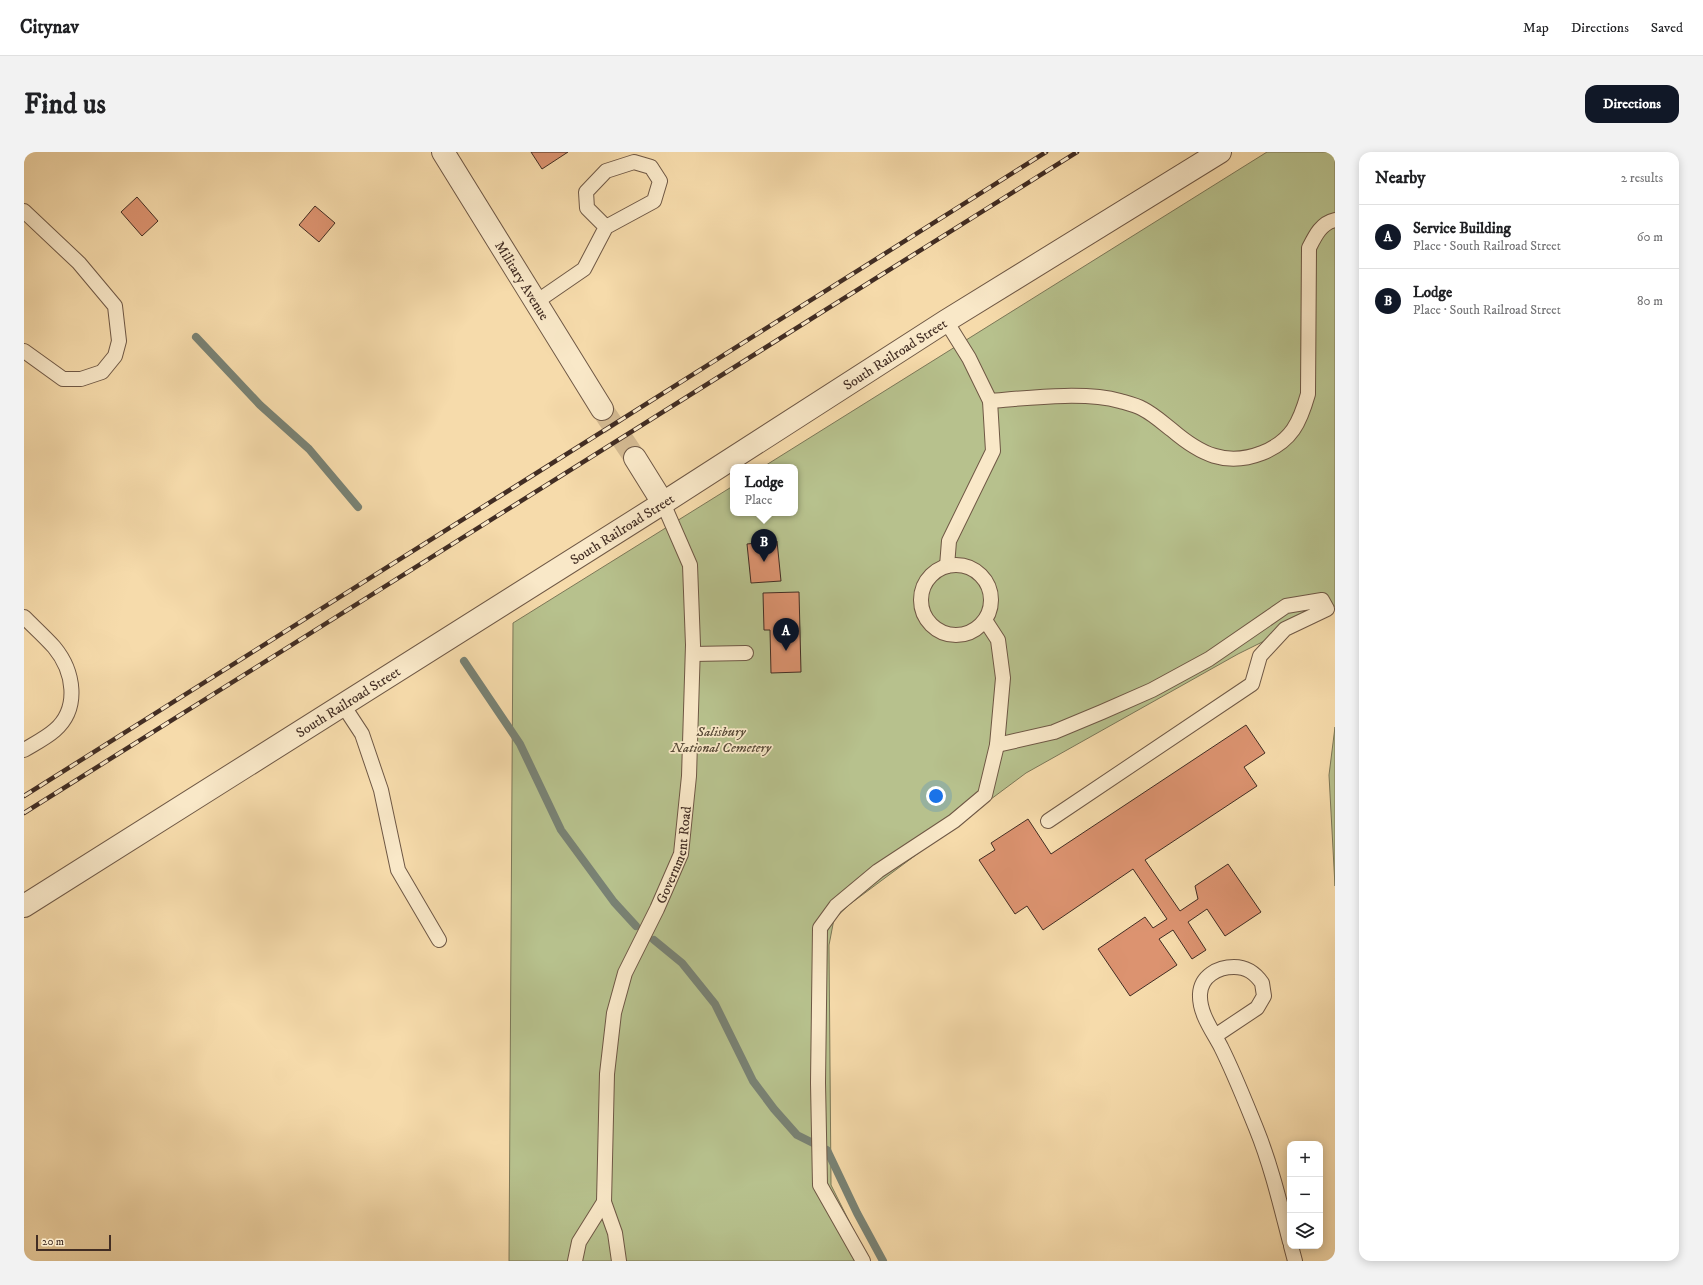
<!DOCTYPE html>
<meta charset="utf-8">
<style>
:root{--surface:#fff;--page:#f2f2f2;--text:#202124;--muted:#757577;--line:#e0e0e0;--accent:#111827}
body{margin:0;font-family:"IM FELL DW Pica",serif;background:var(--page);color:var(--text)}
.controls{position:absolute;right:12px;bottom:12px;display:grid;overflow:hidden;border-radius:8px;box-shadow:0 2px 10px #0003}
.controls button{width:36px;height:36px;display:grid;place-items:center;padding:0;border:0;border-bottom:1px solid var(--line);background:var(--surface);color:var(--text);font:20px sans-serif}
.scale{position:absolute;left:12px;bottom:10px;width:75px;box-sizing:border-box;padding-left:4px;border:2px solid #422d23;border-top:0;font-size:11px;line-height:14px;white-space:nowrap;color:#422d23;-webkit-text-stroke:3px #f9e8c8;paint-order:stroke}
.you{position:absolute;left:912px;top:644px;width:14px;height:14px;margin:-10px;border:3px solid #fff;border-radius:50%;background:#1a73e8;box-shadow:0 0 0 6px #1a73e833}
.badge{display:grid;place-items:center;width:26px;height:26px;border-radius:50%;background:var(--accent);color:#fff;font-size:13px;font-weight:700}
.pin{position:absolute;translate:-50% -33px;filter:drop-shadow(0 1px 2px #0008)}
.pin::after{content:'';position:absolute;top:21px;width:14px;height:12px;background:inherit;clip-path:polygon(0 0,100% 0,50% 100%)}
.popup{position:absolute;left:706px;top:312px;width:68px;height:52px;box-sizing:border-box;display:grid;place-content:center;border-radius:8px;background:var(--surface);filter:drop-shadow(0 1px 3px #0005);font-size:13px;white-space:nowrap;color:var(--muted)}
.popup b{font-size:15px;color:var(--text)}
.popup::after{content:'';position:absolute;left:50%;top:100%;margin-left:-8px;border:8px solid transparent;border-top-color:var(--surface)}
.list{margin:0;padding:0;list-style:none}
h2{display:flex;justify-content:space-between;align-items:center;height:52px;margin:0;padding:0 16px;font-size:17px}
h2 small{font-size:13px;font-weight:400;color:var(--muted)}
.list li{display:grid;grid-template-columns:26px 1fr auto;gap:12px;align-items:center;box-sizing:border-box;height:64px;padding:0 16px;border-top:1px solid var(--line)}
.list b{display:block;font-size:15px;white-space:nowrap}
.list p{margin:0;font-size:13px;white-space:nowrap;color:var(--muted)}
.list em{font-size:13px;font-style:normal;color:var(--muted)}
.icon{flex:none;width:22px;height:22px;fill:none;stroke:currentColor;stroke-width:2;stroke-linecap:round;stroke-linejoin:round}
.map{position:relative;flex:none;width:1311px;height:1109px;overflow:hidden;border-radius:12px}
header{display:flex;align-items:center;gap:24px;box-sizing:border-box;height:56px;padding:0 20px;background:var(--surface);border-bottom:1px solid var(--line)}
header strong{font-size:19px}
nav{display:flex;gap:22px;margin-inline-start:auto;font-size:14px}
.intro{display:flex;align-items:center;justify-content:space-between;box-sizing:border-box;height:96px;padding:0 24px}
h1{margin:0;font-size:28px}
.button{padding:10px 18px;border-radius:12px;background:var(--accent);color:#fff;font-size:14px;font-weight:700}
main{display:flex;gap:24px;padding:0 24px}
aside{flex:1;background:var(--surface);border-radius:12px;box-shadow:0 2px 10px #0003}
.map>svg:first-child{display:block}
</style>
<header>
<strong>Citynav</strong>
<nav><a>Map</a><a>Directions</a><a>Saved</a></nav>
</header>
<div class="intro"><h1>Find us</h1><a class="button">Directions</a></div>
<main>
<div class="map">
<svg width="1311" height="1109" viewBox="0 0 1311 1109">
<rect width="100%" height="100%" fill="#f6dbab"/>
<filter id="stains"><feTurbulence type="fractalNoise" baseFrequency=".005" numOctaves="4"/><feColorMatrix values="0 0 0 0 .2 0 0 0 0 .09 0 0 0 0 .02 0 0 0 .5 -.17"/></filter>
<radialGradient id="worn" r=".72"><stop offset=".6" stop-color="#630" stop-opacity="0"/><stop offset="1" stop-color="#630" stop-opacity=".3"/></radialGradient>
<g fill="#b7c18d" stroke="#7c7758">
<path d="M1243,0H1311V454L1214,502L1002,621L826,752L810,767L805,793L807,1033L845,1109H485L489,471L709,334V361H771V315H739Z"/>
<path d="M1311,575V734L1305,623Z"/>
</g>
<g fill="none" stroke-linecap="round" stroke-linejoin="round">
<g stroke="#798274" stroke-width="8">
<path d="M172,185L236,253L285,297L334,355"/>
<path d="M440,509L496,592L537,678L590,750L612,774"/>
<path d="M630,788L658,811L691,852L729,929L750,957L773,983L803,998L833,1061L859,1109"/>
</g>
</g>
<g fill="#dc9370" stroke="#422d23">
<path d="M507,0H544L518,17Z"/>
<path d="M113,45L134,69L118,84L97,60Z"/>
<path d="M291,54L311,71L295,90L275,73Z"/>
<path d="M753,389L757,429L727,431L723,392Z"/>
<path d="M775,440L777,520L747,521L746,478H740L739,441Z"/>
<path d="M1222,573L1241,601L1220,615L1233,634L1121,708L1156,759L1174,747L1171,734L1204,712L1237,760L1201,784L1183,757L1164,770L1182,798L1168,807L1149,778L1135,787L1153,813L1106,844L1074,797L1121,765L1129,776L1143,767L1109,717L1019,778L1003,754L991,762L955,708L971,698L967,691L1004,667L1027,702Z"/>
</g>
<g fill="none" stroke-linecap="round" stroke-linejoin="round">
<path stroke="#d2b890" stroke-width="22" stroke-dasharray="22 11" stroke-linecap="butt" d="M578,257L611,306"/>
<defs>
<g id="service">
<path d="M0,59L55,111L91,154L95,189L91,204L78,220L57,227H39L0,199"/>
<path d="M512,150L560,117L582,75L630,49L636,29L627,15L610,10L582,19L562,40L563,56L582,75"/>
<path d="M922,169L945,206L966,249L969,299L925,389L923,414"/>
<path d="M966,249C1003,246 1061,239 1096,249C1103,251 1112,253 1119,257C1129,262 1139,271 1148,278C1176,302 1202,315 1238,301C1268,289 1276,270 1284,242L1285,96C1291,84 1297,71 1311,68"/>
<circle cx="932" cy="448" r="35"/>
<path d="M0,465C10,475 21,485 30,495C50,519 56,556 31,578C22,586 10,592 0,598"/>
<path d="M669,502L722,501"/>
<path d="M319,553L338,582L357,638L374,718L415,788"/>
<path d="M973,593L1030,580L1078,560L1128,538L1185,507L1262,454L1298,448L1303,457L1261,477L1236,504L1228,532L1024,669"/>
<path d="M1191,884L1233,856L1240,844L1238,831C1231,821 1223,815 1210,815C1194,815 1177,824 1176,842C1175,861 1188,878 1197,895C1210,921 1221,949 1232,976C1247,1013 1256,1051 1266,1090"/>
<path d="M1267,1094L1271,1109"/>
<path d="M551,1109L555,1090L580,1050"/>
<path id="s1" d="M595,1109L591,1081L580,1050L583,922L590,861L601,821L633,757L657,702L665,624L669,493L666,413L639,351"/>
<path d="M839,1109L796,1033L794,931L796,776L812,754L854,719L930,669L961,643L973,593L979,526L974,488L961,468"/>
</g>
<g id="minor">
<path id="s2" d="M419,0L578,257"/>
<path d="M611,306L639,351"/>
<path id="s3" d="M0,754L639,351L922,169L1196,0"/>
</g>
</defs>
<use href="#service" stroke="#6f5845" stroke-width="16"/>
<use href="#minor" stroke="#6f5845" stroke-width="24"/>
<use href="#service" stroke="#f9e8c8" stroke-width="14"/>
<use href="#minor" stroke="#f9e8c8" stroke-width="22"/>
<defs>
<g id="rail">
<path d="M0,644L1022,0"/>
<path d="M0,661L1053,0"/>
</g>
</defs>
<use href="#rail" stroke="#422d23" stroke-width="4.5"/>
<use href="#rail" stroke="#f9e8c8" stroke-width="3" stroke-dasharray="9" stroke-linecap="butt"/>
</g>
<g text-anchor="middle" stroke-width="3.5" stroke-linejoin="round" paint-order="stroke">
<g font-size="14" fill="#422d23" stroke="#f9e8c8">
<text dy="5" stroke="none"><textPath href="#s2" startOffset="151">Military Avenue</textPath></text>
<text dy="5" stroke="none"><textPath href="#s3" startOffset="1031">South Railroad Street</textPath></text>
<text dy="5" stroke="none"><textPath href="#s3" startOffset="707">South Railroad Street</textPath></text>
<text dy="5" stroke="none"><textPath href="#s3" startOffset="383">South Railroad Street</textPath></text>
<text dy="5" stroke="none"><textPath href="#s1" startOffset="421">Government Road</textPath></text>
</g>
<g font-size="14" font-style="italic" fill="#594b38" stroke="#f9e8c8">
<text x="697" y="584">Salisbury<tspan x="697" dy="16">National Cemetery</tspan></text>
</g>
</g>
<rect width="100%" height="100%" filter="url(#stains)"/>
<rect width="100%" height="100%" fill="url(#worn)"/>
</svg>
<div class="controls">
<button>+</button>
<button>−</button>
<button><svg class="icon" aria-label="layers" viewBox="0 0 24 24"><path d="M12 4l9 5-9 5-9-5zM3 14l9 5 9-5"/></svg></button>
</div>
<div class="scale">20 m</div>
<div class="you"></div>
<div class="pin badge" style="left:762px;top:499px">A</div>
<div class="pin badge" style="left:740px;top:410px">B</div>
<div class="popup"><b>Lodge</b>Place</div>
</div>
<aside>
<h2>Nearby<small>2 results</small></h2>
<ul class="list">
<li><span class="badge">A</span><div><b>Service Building</b><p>Place · South Railroad Street</p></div><em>60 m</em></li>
<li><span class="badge">B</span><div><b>Lodge</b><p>Place · South Railroad Street</p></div><em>80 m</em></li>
</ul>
</aside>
</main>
